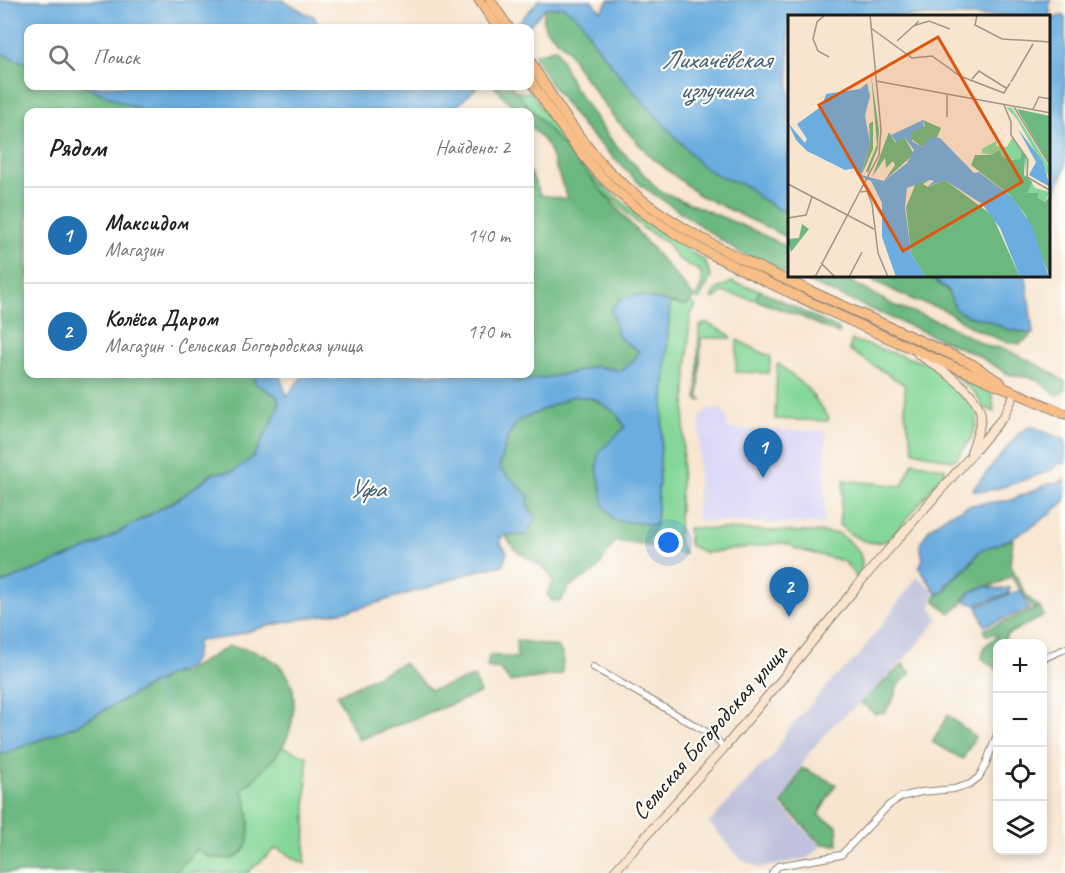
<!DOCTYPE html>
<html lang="ru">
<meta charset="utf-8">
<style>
:root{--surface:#fff;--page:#f2f2f2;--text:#202124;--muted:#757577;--line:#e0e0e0;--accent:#1f6fb2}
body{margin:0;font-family:Caveat,sans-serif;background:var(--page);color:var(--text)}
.controls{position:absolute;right:18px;bottom:18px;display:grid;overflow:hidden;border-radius:12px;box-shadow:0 3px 9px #0003}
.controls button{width:54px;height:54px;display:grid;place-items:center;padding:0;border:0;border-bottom:2px solid var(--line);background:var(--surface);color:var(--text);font:30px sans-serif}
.you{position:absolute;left:669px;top:543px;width:21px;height:21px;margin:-15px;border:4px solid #fff;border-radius:50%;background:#1a73e8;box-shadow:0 0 0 9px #1a73e833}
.badge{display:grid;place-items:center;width:39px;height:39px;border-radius:50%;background:var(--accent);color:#fff;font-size:20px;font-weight:700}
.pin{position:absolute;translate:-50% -50px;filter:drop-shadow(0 2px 3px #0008)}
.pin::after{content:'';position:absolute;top:32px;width:21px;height:18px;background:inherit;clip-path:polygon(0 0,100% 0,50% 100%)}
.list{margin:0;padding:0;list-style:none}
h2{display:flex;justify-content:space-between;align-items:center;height:78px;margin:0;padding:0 24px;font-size:26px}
h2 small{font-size:20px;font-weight:400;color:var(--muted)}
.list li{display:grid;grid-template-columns:39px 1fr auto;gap:18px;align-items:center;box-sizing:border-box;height:96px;padding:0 24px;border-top:2px solid var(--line)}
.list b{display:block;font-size:22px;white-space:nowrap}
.list p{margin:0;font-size:20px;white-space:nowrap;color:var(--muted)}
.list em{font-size:20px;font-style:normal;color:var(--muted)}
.icon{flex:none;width:33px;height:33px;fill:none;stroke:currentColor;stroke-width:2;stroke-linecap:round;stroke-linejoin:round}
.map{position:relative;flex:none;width:1065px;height:873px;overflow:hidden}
.search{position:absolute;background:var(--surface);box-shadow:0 3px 9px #0003;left:24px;top:24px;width:510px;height:66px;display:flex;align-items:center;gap:15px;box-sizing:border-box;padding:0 21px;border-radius:12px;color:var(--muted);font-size:22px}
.panel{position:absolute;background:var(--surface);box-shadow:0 3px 9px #0003;left:24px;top:108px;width:510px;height:270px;border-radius:12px}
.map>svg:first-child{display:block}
</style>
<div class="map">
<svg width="1065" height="873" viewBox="0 0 1065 873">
<rect width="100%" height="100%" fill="#fdfcf7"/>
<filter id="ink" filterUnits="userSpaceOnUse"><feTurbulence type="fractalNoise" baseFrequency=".0167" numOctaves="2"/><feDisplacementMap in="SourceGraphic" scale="12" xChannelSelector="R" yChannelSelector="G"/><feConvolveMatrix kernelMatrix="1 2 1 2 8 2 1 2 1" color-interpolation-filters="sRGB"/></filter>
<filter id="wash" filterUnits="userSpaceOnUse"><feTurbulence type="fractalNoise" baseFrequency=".008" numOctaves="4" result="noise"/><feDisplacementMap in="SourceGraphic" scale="24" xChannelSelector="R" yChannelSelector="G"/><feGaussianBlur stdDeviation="1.35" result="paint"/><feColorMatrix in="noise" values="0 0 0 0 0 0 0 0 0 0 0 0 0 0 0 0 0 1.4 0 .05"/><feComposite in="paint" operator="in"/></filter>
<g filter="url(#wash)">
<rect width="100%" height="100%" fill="#f7e5d0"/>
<path fill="#dad6f7" d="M710,409H720L724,413L727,418V429L826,431L824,524L697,521L700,419L702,414Z"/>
<path fill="#c0c2dd" d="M917,577L934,591L931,609L939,619L902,662L865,698L834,724L808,754L780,805L821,846L808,858L760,868L742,860L709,823L758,769L772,758L787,731L836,676L858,657Z"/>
<g fill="#85d799" stroke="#507a5a" stroke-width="1.5">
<path d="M514,90L522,93L531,92L546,115L597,181L639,216L705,261L711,277L699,300L695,298L702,285L701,272L677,258L667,243L643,228L583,173Z"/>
<path d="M731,282L760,290L755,300L722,292L716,298H712L716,290Z"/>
<path d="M690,302L696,306L690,316L678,541L685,554L645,545L656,525L670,303L686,306Z"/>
<path d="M707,323L730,335L731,338H701L699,399L703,400L699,401L697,399L699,328L701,325Z"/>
<path d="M737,340L771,357L769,373L736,372Z"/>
<path d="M852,340L928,364L972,399L978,414L976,425L971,439L956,459L952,461L914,451L905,414V385L849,350Z"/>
<path d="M779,364L807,388L829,418L828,421L775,419L777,365Z"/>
<path d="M947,369L978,383L992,394L994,412L983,407L976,394Z"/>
<path d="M913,462L946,469C938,480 895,537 886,541C869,547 851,536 839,525L844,480L902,486Z"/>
<path d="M688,528L838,533C855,546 870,556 857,578L844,561L796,549L789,544L780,543L706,553L689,545Z"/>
<path d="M282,747L307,756L305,864L276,848L247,873H173L189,859L196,849L209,857L233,859L244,850L247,801L242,790L255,778Z"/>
</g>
<g fill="#6cb881" stroke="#446a4e" stroke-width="1.5">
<path d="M564,7L581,20L593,41L626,83L701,165L719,176L746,186L760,198L780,210L789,211V238L699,195L651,157L612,115L577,67L567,49L546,29L543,22L545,8Z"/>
<path d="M556,48L573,86L612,141L660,191L755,231L789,248V274L739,252L642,186L583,127L550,83L534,55Z"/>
<path d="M0,53L28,64V86H84L145,112H28V374H257L255,383L277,396L279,404L275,416L253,457L232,472L213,473L180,498L94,546L0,584Z"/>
<path d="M494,86H511L695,298L686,306L637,295L621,299L611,309L619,338L639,351L634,359L622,371L595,366L568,374L517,382L502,374H530V171L540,195L568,199L547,145L530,125V112H518Z"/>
<path d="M794,276H841L893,305L943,323L989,347L1003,348L1018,355L1049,371L1065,382V391L1057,395L1036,379L1008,374L975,354Z"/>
<path d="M864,276H929L946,289L954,302L968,316L987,320L1007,329L1033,334L1020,344L1006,342L974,329L943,309L913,300Z"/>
<path d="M760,290L840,330L838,334L802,317L755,300Z"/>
<path d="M573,396L595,399L616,413L625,427L614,520L656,525L645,545L615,541L597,570L569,587L561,601H552L547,594L553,581L547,570L515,550L505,535H526L499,468L508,435L518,421Z"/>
<path d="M1013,539L1010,564L1026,595L1040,608L1044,616L1006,635L1005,643L998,644L997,670L982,658L984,647L997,636L996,634L986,635L984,630L1038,608L1033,609L1011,576C1006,579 999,584 993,585C982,588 965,589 962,604L950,613L935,601V596L946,591L948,585L972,563L980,550Z"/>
<path d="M516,640L558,647L563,656L562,674L510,682L500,669L487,667L489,655L517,658Z"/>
<path d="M229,646C269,651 300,668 293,714C292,725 288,739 281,749C270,764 256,777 242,790C248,803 254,837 244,850C242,853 236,856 233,859L209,857L196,849L189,859L173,873H0V755L73,727L171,674L183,673Z"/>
<path d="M403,663L431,690L474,677L480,693L359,740L337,695Z"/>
<path d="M903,664L911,673L897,686L896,694L885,712L875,714L861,703Z"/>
<path d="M948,715L975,737L963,759L932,742Z"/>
<path d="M802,768L836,784L818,815L837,826L838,845L822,844L782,804Z"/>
</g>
<g fill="#6baddf" stroke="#44647e" stroke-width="1.5">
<path d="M0,0H283L305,13L314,16L319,28H28V64L0,53Z"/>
<path d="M539,0H591L601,11L609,0H1051L1049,7L1052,19L1063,15L1065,18V167L1049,213L1048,16H789V209L780,210L760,198L746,186L719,176L701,165L626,83L593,41L581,20L564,7L545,8L527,28H510L521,20Z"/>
<path d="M84,86H478L451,112H145Z"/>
<path d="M929,276H1026L1033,334L1006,329L987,320L968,316L956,310L947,289Z"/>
<path d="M637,295L670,303L656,525L614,520L604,506L597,467L599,452L625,427L616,413L595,399L573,396L518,421L508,435L499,468L529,496L528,507L536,518L526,535H505L501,537V544L507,552L503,565L472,572L427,588L356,609L267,626L225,638L197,641C197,663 192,669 171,674L73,727L0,755V584L94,546L180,498L214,473L232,472L253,457L275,416L279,404L277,396L254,383L257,374H279L287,396L304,374H502L517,382L568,374L595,366L622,371L634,359L639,351L619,338L611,309L621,299Z"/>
<path d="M1031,426L1065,440V464L1058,463L1052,470C1033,476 991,495 972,490L1020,432Z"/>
<path d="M1065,478V501C1040,524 1012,541 980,550L971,562L946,585L945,592L937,594L919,568L923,559L920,544L930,528L948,515L970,505L1011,500L1051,483H1059Z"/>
<path d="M986,586L999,589L1010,588L1009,593L976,605L964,601L971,592Z"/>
<path d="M1021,590L1029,609L985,626L977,607Z"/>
</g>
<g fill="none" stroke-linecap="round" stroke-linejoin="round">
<path stroke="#6baddf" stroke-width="1.5" d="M153,684L169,709"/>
</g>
</g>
<g filter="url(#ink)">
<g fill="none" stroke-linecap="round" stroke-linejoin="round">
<defs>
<g id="minor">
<path d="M1042,659L1065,649"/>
<path d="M593,667L712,735L724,748"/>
<path d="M772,873L778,866L841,855L889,805L901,797L921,792L954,789L970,784L979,777L985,766L998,732"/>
</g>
<g id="secondary">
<path d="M918,354C937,367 979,391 981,416C981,428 975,440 971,452"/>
<path d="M613,873L724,748L782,679L862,580L968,459L1004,416L1015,393"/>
</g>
<g id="primary">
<path d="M479,0L498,28"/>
<path d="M490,0L509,28"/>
<path d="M530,61C554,100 578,140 610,172C665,226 736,257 806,289C861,314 917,339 972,364L1001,383"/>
<path d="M530,79C550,112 573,145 599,174C652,230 731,265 799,297C836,314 873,332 911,348C962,371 1014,391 1065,414"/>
</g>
</defs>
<use href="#minor" stroke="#8a8076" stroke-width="8"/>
<use href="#secondary" stroke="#8a8076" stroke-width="10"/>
<use href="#primary" stroke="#8a8076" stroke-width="11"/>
<use href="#minor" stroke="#fff" stroke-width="6"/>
<use href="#secondary" stroke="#fce5cf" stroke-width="8"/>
<use href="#primary" stroke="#f7be87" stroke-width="9"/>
</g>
</g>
<g text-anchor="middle" stroke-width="4.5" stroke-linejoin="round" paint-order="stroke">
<g font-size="24" fill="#1c1c1c" stroke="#fdfcf7">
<text transform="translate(709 732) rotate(-49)" y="8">Сельская Богородская улица</text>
</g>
<g font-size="26" font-style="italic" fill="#405d74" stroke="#fdfcf7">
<text x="716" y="68">Лихачёвская<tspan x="716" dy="30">излучина</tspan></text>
<text x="367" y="497">Уфа</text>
</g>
</g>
<g transform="translate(788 15)">
<rect width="262" height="262" fill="#f7e5d0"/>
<path d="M218,92L224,93L262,153V164L229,104ZM224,123L239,141L238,159L247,173L262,177L257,187L250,183L251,178H239L237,148L232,140V144L227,145L215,142L211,135L203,140L194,138V134L208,126L209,131L219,132Z" fill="#85d799"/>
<path d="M83,59L91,115L90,133L80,158L78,156L89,130ZM229,94L262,101V150ZM135,105L153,113L148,125L142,124L134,132L122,123L124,117L137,111ZM85,106V134L73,161L82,127L81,109ZM101,117L107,127L116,122L126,139L96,166L107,150L105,146L98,153L97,143L84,162ZM211,135L215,142L225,145L232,144L233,138L237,140L236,160L244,167L239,178H251L250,183L257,187L262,181V262L238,201L223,181L183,150L187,140H203ZM157,165L204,200L232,262H138L123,239L118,192L128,168L140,166L135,169L140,172ZM14,209L21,214L3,237L0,224L11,223Z" fill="#6cb881"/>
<path d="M79,68L82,81L77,101L82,127L73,160L96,166L119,148L126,135L116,122L109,128L103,120L135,105L136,113L124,117V126L134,132L143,122L152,123L186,158L191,157L225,183L244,211L261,262H232L212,213L194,189L157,165L139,172L146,166L142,165L119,173L117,192L123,239L138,262H108L94,222V188L83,166L69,160L68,153L57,155L19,136L8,125L0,108L17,128L19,124L9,109L34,91L38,79L72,74ZM230,114L255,147L262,172L241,160L248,147Z" fill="#6baddf"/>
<path fill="none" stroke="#9f9588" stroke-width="1.5" d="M37,0L29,7L25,24L30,36L41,42M189,0L187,10L214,24L263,27M125,11L141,6L162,14M83,13L124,43L144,41L172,61L216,78L222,68M109,26L131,6M184,64L191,56L218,73M88,66L263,98M223,67L245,29M216,90L223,107V120L240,145L239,162L263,176M226,92L263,152M245,94L251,82L263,84M159,102V79M0,169L86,214M73,177L79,176L84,189L90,238L100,262M0,203L18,200L24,182M33,248L47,262M27,262L91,140L93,114L82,0M61,262L74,237"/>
<path fill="#de560d" fill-opacity="0.15" stroke="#de560d" stroke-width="3" d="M150,22L234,167L115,236L31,90Z"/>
<rect width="262" height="262" fill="none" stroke="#1c1c1c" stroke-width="3"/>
</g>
</svg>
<div class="controls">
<button>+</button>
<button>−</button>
<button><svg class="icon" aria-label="locate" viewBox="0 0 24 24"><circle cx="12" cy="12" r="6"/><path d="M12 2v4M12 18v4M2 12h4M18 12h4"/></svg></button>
<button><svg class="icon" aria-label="layers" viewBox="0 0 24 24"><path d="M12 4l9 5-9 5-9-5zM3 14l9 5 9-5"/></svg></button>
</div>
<div class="you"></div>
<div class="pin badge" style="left:763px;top:478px">1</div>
<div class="pin badge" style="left:789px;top:617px">2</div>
<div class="search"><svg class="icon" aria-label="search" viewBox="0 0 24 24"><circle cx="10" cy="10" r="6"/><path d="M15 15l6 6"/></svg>Поиск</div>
<section class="panel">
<h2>Рядом<small>Найдено: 2</small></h2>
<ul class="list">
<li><span class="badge">1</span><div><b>Максидом</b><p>Магазин</p></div><em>140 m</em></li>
<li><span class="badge">2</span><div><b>Колёса Даром</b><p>Магазин · Сельская Богородская улица</p></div><em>170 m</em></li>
</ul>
</section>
</div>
